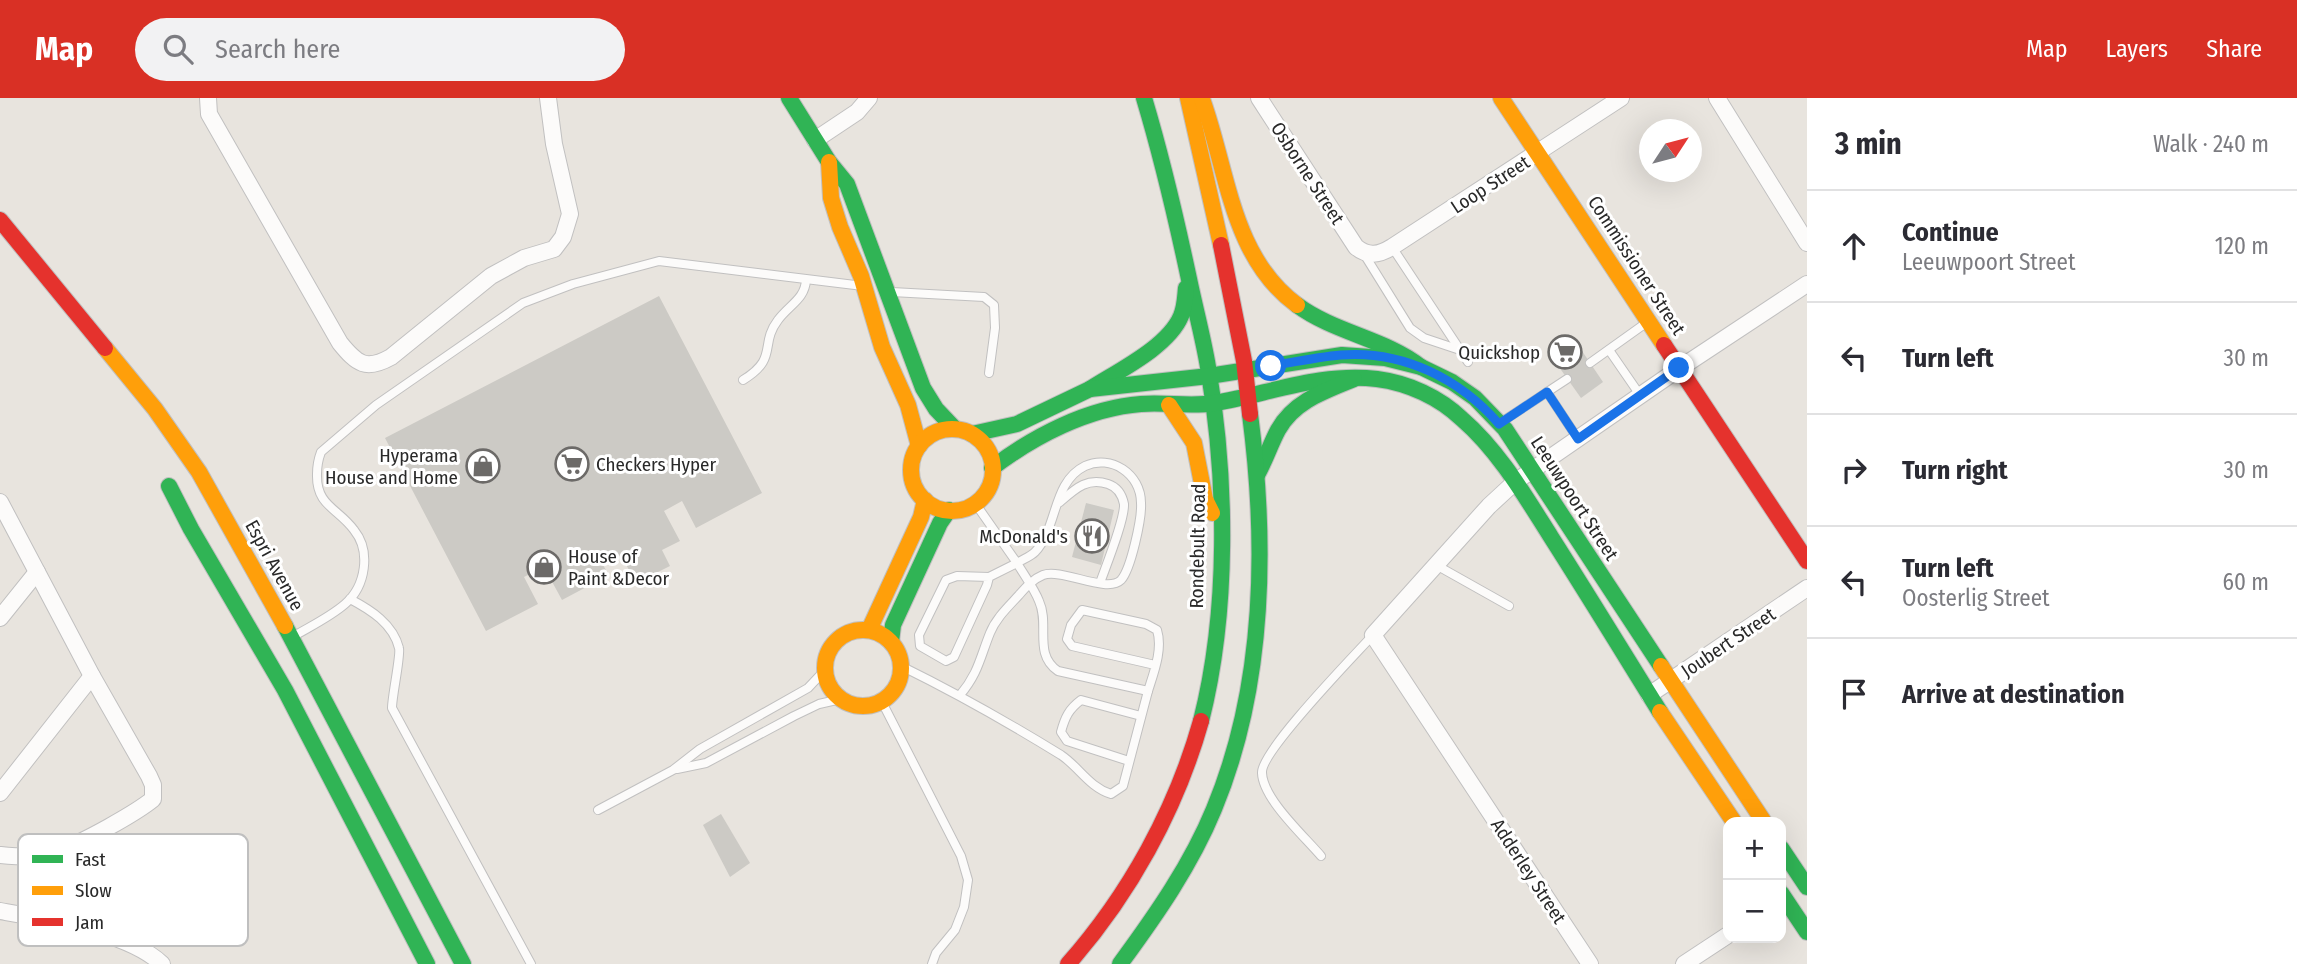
<!DOCTYPE html>
<meta charset="utf-8">
<style>
:root{--surface:#fff;--page:#f2f2f3;--text:#2b2b33;--muted:#7c7c81;--line:#e1e1e2;--accent:#d93025}
body{margin:0;font-family:"Fira Sans Condensed",sans-serif;background:var(--page);color:var(--text)}
.controls{position:absolute;right:21px;bottom:21px;display:grid;overflow:hidden;border-radius:14px;box-shadow:0 7px 28px #0002}
.controls button{width:63px;height:63px;display:grid;place-items:center;padding:0;border:0;border-bottom:2px solid var(--line);background:var(--surface);color:var(--text);font:35px sans-serif}
.compass{position:absolute;left:1639px;top:21px;width:63px;height:63px;border-radius:50%;background:var(--surface);box-shadow:0 7px 28px #0002;rotate:54deg}
.stop{position:absolute;width:21px;height:21px;margin:-16px;border:5px solid #1a73e8;border-radius:50%;background:#fff}
.stop.end{background:#1a73e8;border-color:#fff;box-shadow:0 2px 7px #0008}
.list{margin:0;padding:0;list-style:none}
h2{display:flex;justify-content:space-between;align-items:center;height:91px;margin:0;padding:0 28px;font-size:30px}
h2 small{font-size:23px;font-weight:400;color:var(--muted)}
.list li{display:grid;grid-template-columns:46px 1fr auto;gap:21px;align-items:center;box-sizing:border-box;height:112px;padding:0 28px;border-top:2px solid var(--line)}
.list b{display:block;font-size:26px;white-space:nowrap}
.list p{margin:0;font-size:23px;white-space:nowrap;color:var(--muted)}
.list em{font-size:23px;font-style:normal;color:var(--muted)}
.icon{flex:none;width:38px;height:38px;fill:none;stroke:currentColor;stroke-width:2;stroke-linecap:round;stroke-linejoin:round}
.map{position:relative;flex:none;width:1807px;height:866px;overflow:hidden}
header{display:flex;align-items:center;gap:42px;box-sizing:border-box;height:98px;padding:0 35px;background:var(--accent);color:#fff}
header strong{font-size:33px}
nav{display:flex;gap:38px;margin-inline-start:auto;font-size:24px}
.search{width:490px;height:63px;background:var(--page);display:flex;align-items:center;gap:18px;box-sizing:border-box;padding:0 24px;border-radius:38px;color:var(--muted);font-size:26px}
main{display:flex}
aside{flex:1;background:var(--surface)}
.map>svg:first-child{display:block}
</style>
<header>
<strong>Map</strong>
<div class="search"><svg class="icon" aria-label="search" viewBox="0 0 24 24"><circle cx="10" cy="10" r="6"/><path d="M15 15l6 6"/></svg>Search here</div>
<nav><a>Map</a><a>Layers</a><a>Share</a></nav>
</header>
<main>
<div class="map">
<svg width="1807" height="866" viewBox="0 0 1807 866">
<rect width="100%" height="100%" fill="#e8e4de"/>
<g fill="#cccac5">
<path d="M659,198L762,395L696,430L682,403L664,413L680,443L662,452L670,468L636,485L621,457L603,467L609,477L562,502L544,469L524,479L538,506L486,533L385,340Z"/>
<path d="M1582,253L1603,284L1581,300L1559,269Z"/>
<path d="M1086,405L1114,412L1101,467L1072,459Z"/>
<path d="M721,716L750,765L730,779L703,727Z"/>
</g>
<g fill="none" stroke-linecap="round" stroke-linejoin="round">
<defs>
<g id="lane">
<path d="M1392,149L1468,264"/>
<path d="M1364,156L1410,230L1424,240L1460,252"/>
<path d="M892,194L984,199L994,207L995,230L989,275"/>
<path d="M1609,252L1640,297"/>
<path d="M1590,265L1646,225"/>
<path d="M743,282C779,260 759,247 778,222C789,207 805,201 806,182"/>
<path d="M1547,294L1578,341"/>
<path d="M1503,323L1567,281"/>
<path d="M1060,404C1075,391 1087,379 1108,386C1117,389 1122,396 1124,406C1125,421 1106,468 1100,485"/>
<path d="M975,405L1017,465L989,479L957,478L946,482L919,537L920,548L946,563L954,559L987,487L989,479"/>
<path d="M1436,467L1509,508"/>
<path d="M350,501C371,512 393,526 399,550C401,557 392,598 392,610L531,866"/>
<path d="M294,538C311,528 330,519 345,506C366,488 371,453 354,432C338,410 316,408 317,376C317,368 318,362 321,354L376,307L523,205L573,186L659,163L863,188"/>
<path d="M901,568C956,595 1009,625 1061,657C1079,669 1089,689 1111,696L1123,688L1148,593"/>
<path d="M960,597C978,576 980,560 990,535C996,520 1008,509 1019,497C1026,489 1033,481 1043,477C1062,470 1107,496 1121,482C1131,471 1142,420 1141,405C1141,376 1111,356 1085,368C1052,384 1058,430 1035,454C1030,459 1023,461 1017,465C1024,477 1034,490 1039,503C1050,527 1033,556 1058,573L1148,593C1154,574 1163,551 1157,532L1146,526L1082,512L1071,527L1067,541L1072,548L1155,567"/>
<path d="M882,604L961,758L968,782L964,809L955,832L936,855L932,866"/>
<path d="M1129,663L1067,643L1061,634C1065,619 1069,611 1081,602L1141,618"/>
<path d="M677,671L706,665L794,618L819,606L841,601"/>
<path d="M598,712L673,672L700,651L808,590L825,572"/>
<path d="M1321,758C1304,738 1263,701 1262,675C1260,654 1354,558 1373,537"/>
</g>
<g id="street">
<path d="M208,0L209,16L340,245C357,266 366,273 391,259L491,178L524,160L554,151L563,139L570,116L554,46L548,0"/>
<path d="M1259,0L1356,149C1368,159 1379,157 1392,149L1621,0"/>
<path d="M1717,0L1807,145"/>
<path d="M815,42L857,14L869,0"/>
<path d="M0,404L92,578L149,678L153,687V701C136,715 82,745 61,752C43,757 18,760 0,757"/>
<path d="M0,520L37,474"/>
<path d="M1649,597L1807,490"/>
<path d="M0,695L92,578"/>
<path d="M0,813C46,821 128,834 162,866"/>
<path d="M1590,866L1373,537L1489,408L1515,384L1680,270L1807,186"/>
<path d="M1684,866L1728,837"/>
</g>
<g id="fast">
<path d="M789,0L829,64L847,86L923,290L936,311L955,331"/>
<path d="M1144,0C1162,60 1176,120 1189,181C1195,210 1203,239 1208,269C1227,381 1229,513 1201,623"/>
<path d="M1297,207C1335,235 1386,241 1421,269"/>
<path d="M1090,291C1118,273 1168,249 1181,218C1185,209 1185,199 1186,190"/>
<path d="M972,336L1017,326L1090,291L1209,278L1342,257L1385,260L1421,269L1452,284L1475,300L1505,331L1661,568"/>
<path d="M992,370C1034,338 1088,310 1141,306C1166,304 1191,309 1215,305C1268,296 1322,274 1377,281C1408,285 1439,299 1462,321C1499,353 1525,398 1551,439C1588,497 1624,556 1660,614"/>
<path d="M1257,377C1265,363 1270,347 1278,332C1294,303 1325,293 1354,281"/>
<path d="M169,388L191,431L285,592L427,866"/>
<path d="M285,528L463,866"/>
<path d="M891,544L893,527L940,425L949,412"/>
<path d="M1781,750L1807,789"/>
<path d="M1781,795L1807,834"/>
<path d="M1120,866C1156,817 1191,767 1214,711C1265,588 1267,447 1250,316"/>
</g>
<g id="slow">
<path d="M1188,0L1221,147"/>
<path d="M1501,0L1664,247"/>
<path d="M1202,1C1228,72 1231,159 1297,207"/>
<path d="M829,64L831,100L840,129L861,178L882,249L908,307L919,348"/>
<path d="M105,250L155,311L199,374L285,528"/>
<path d="M1169,307L1194,345L1205,401L1212,415"/>
<circle cx="952" cy="372" r="41"/>
<circle cx="863" cy="570" r="38"/>
<path d="M869,532L921,419L925,402"/>
<path d="M1661,568L1764,724"/>
<path d="M1660,614L1734,724"/>
</g>
<g id="jam">
<path d="M0,122L105,250"/>
<path d="M1221,147L1244,263L1250,316"/>
<path d="M1664,247L1807,463"/>
<path d="M1068,866C1129,797 1176,712 1201,623"/>
</g>
</defs>
<use href="#lane" stroke="#c1c0c0" stroke-width="10"/>
<use href="#street" stroke="#c1c0c0" stroke-width="18"/>
<use href="#fast" stroke="#c1c0c0" stroke-width="18"/>
<use href="#slow" stroke="#c1c0c0" stroke-width="18"/>
<use href="#jam" stroke="#c1c0c0" stroke-width="18"/>
<use href="#lane" stroke="#fcfbfa" stroke-width="8"/>
<use href="#street" stroke="#fcfbfa" stroke-width="16"/>
<use href="#fast" stroke="#30b455" stroke-width="16"/>
<use href="#slow" stroke="#ff9f0a" stroke-width="16"/>
<use href="#jam" stroke="#e5322d" stroke-width="16"/>
</g>
<g fill="none" stroke-linecap="round" stroke-linejoin="round">
<path stroke="#1a73e8" stroke-width="9" d="M1271,268C1294,264 1318,259 1341,257C1403,252 1460,281 1499,326L1547,294L1578,341L1679,270"/>
</g>
<defs>
<symbol id="supermarket-ring" viewBox="-11 -11 22 22"><circle r="9.5" fill="#fff" stroke="#6c6a68" stroke-width="1.5"/><path d="M-6-5.5h2.5l.6 2H6L4.5 2H-2.5L-4.4-4H-6ZM-1.5 3.2a1.3 1.3 0 1 0 .1 0ZM3 3.2a1.3 1.3 0 1 0 .1 0Z" fill="#6c6a68"/></symbol>
<symbol id="shop-ring" viewBox="-11 -11 22 22"><circle r="9.5" fill="#fff" stroke="#6c6a68" stroke-width="1.5"/><path d="M-5-2.5h2.3a2.7 3.5 0 0 1 5.4 0H5L5.5 6h-11ZM-1.5-2.5h3a1.5 2.3 0 0 0-3 0Z" fill="#6c6a68"/></symbol>
<symbol id="restaurant-ring" viewBox="-11 -11 22 22"><circle r="9.5" fill="#fff" stroke="#6c6a68" stroke-width="1.5"/><path d="M-5-6h1v4h1v-4h1v4h1v-4h1v5L-1.5 .5V6h-2V.5L-5-1ZM5-6V6H3V1.5H1.5Q1.5-4 5-6Z" fill="#6c6a68"/></symbol>
</defs>
<g fill-rule="evenodd">
<use href="#supermarket-ring" x="1546" y="235" width="38" height="38"/>
<use href="#supermarket-ring" x="553" y="347" width="38" height="38"/>
<use href="#shop-ring" x="464" y="349" width="38" height="38"/>
<use href="#restaurant-ring" x="1073" y="419" width="38" height="38"/>
<use href="#shop-ring" x="525" y="450" width="38" height="38"/>
</g>
<g text-anchor="middle" stroke-width="6" stroke-linejoin="round" paint-order="stroke">
<g font-size="19" fill="#292929" stroke="#fff">
<text transform="translate(1308 75) rotate(57)" y="7">Osborne Street</text>
<text transform="translate(1490 86) rotate(-33)" y="7">Loop Street</text>
<text transform="translate(1637 167) rotate(57)" y="7">Commissioner Street</text>
<text transform="translate(1575 400) rotate(57)" y="7">Leeuwpoort Street</text>
<text transform="translate(1197 448) rotate(-89)" y="7">Rondebult Road</text>
<text transform="translate(275 467) rotate(61)" y="7">Espri Avenue</text>
<text transform="translate(1728 544) rotate(-34)" y="7">Joubert Street</text>
<text transform="translate(1529 773) rotate(57)" y="7">Adderley Street</text>
</g>
<g font-size="19" fill="#292929" stroke="#fff" text-anchor="end">
<text x="1540" y="261">Quickshop</text>
<text x="458" y="364">Hyperama<tspan x="458" dy="22">House and Home</tspan></text>
<text x="596" y="373" text-anchor="start">Checkers Hyper</text>
<text x="1068" y="445">McDonald's</text>
<text x="568" y="465" text-anchor="start">House of<tspan x="568" dy="22">Paint &amp;Decor</tspan></text>
</g>
</g>
<rect x="18" y="736" width="230" height="112" rx="10" fill="#fff" stroke="#bfbfbf" stroke-width="2"/>
<rect x="32" y="757" width="31" height="8" fill="#30b455"/>
<rect x="32" y="788" width="31" height="9" fill="#ff9f0a"/>
<rect x="32" y="820" width="31" height="8" fill="#e5322d"/>
<g font-size="19" fill="#292929">
<text x="75" y="768">Fast</text>
<text x="75" y="799">Slow</text>
<text x="75" y="831">Jam</text>
</g>
</svg>
<div class="controls">
<button>+</button>
<button>−</button>
</div>
<svg class="compass" viewBox="-18 -18 36 36"><path d="M0-13l5 13h-10z" fill="#e53935"/><path d="M0 13l5-13h-10z" fill="#7c7c81"/></svg>
<div class="stop" style="left:1271px;top:268px"></div>
<div class="stop end" style="left:1679px;top:270px"></div>
</div>
<aside>
<h2>3 min<small>Walk · 240 m</small></h2>
<ul class="list">
<li><svg class="icon" aria-label="ahead" viewBox="0 0 24 24"><path d="M12 20V5M6 11l6-6 6 6"/></svg><div><b>Continue</b><p>Leeuwpoort Street</p></div><em>120 m</em></li>
<li><svg class="icon" aria-label="left" viewBox="0 0 24 24"><path d="M17 20v-9H6M10 6l-5 5 5 5"/></svg><div><b>Turn left</b></div><em>30 m</em></li>
<li><svg class="icon" aria-label="right" viewBox="0 0 24 24"><path d="M7 20v-9h11M14 6l5 5-5 5"/></svg><div><b>Turn right</b></div><em>30 m</em></li>
<li><svg class="icon" aria-label="left" viewBox="0 0 24 24"><path d="M17 20v-9H6M10 6l-5 5 5 5"/></svg><div><b>Turn left</b><p>Oosterlig Street</p></div><em>60 m</em></li>
<li><svg class="icon" aria-label="arrive" viewBox="0 0 24 24"><path d="M6 21V4h12l-3 4 3 4H6"/></svg><div><b>Arrive at destination</b></div></li>
</ul>
</aside>
</main>
